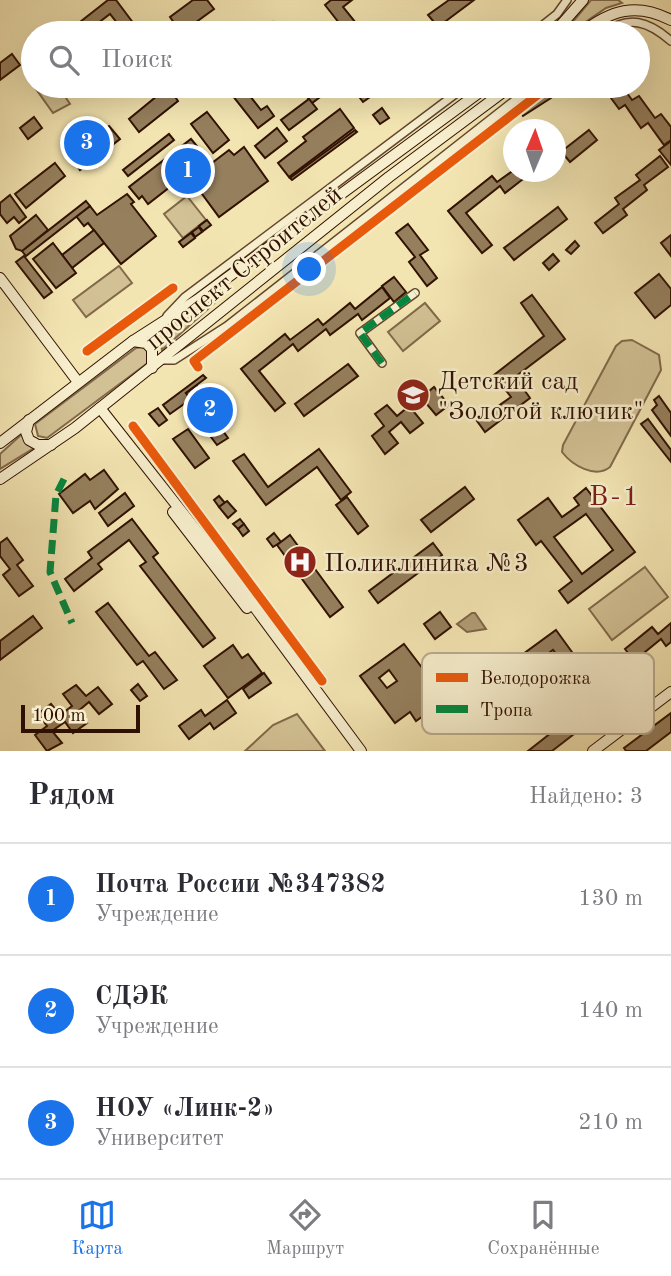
<!DOCTYPE html>
<html lang="ru">
<meta charset="utf-8">
<style>
:root{--surface:#fff;--page:#f7f7f7;--text:#2b2b33;--muted:#7c7c81;--line:#e1e1e2;--accent:#1a73e8}
body{margin:0;font-family:"Old Standard TT",serif;background:var(--page);color:var(--text)}
.compass{position:absolute;left:503px;top:119px;width:63px;height:63px;border-radius:50%;background:var(--surface);box-shadow:0 7px 28px #0002;rotate:2deg}
.scale{position:absolute;left:21px;bottom:18px;width:119px;box-sizing:border-box;padding-left:7px;border:4px solid #301101;border-top:0;font-size:19px;line-height:24px;white-space:nowrap;color:#301101;-webkit-text-stroke:5px #f7eecd;paint-order:stroke}
.you{position:absolute;left:310px;top:270px;width:24px;height:24px;margin:-18px;border:5px solid #fff;border-radius:50%;background:#1a73e8;box-shadow:0 0 0 10px #1a73e833}
.badge{display:grid;place-items:center;width:46px;height:46px;border-radius:50%;background:var(--accent);color:#fff;font-size:23px;font-weight:700}
.pin{position:absolute;translate:-50% -50%;border:4px solid #fff;box-shadow:0 2px 7px #0006}
.list{margin:0;padding:0;list-style:none}
h2{display:flex;justify-content:space-between;align-items:center;height:91px;margin:0;padding:0 28px;font-size:30px}
h2 small{font-size:23px;font-weight:400;color:var(--muted)}
.list li{display:grid;grid-template-columns:46px 1fr auto;gap:21px;align-items:center;box-sizing:border-box;height:112px;padding:0 28px;border-top:2px solid var(--line)}
.list b{display:block;font-size:26px;white-space:nowrap}
.list p{margin:0;font-size:23px;white-space:nowrap;color:var(--muted)}
.list em{font-size:23px;font-style:normal;color:var(--muted)}
.icon{flex:none;width:38px;height:38px;fill:none;stroke:currentColor;stroke-width:2;stroke-linecap:round;stroke-linejoin:round}
.map{position:relative;flex:none;width:671px;height:751px;overflow:hidden}
.search{position:absolute;background:var(--surface);box-shadow:0 7px 28px #0002;left:21px;right:21px;top:21px;height:77px;display:flex;align-items:center;gap:18px;box-sizing:border-box;padding:0 24px;border-radius:38px;color:var(--muted);font-size:26px}
.sheet{height:427px;background:var(--surface)}
nav{display:flex;justify-content:space-around;align-items:center;box-sizing:border-box;height:98px;border-top:2px solid var(--line);background:var(--surface);font-size:19px;color:var(--muted)}
nav a{display:grid;justify-items:center;gap:4px}
nav .on{color:var(--accent)}
.map>svg:first-child{display:block}
</style>
<div class="map">
<svg width="671" height="751" viewBox="0 0 671 751">
<rect width="100%" height="100%" fill="#f3e5b2"/>
<filter id="stains"><feTurbulence type="fractalNoise" baseFrequency=".00286" numOctaves="4"/><feColorMatrix values="0 0 0 0 .2 0 0 0 0 .09 0 0 0 0 .02 0 0 0 .5 -.17"/></filter>
<radialGradient id="worn" r=".72"><stop offset=".6" stop-color="#630" stop-opacity="0"/><stop offset="1" stop-color="#630" stop-opacity=".3"/></radialGradient>
<g fill="#d2c194" stroke="#81694a" stroke-width="2">
<path d="M591,0H618L622,3L606,8L574,30L570,25Z"/>
<path d="M37,86H58L70,104L53,113L36,89Z"/>
<path d="M187,196L206,220L183,238L164,214Z"/>
<path d="M119,266L132,283L86,317L73,300Z"/>
<path d="M216,298L218,300L162,350L160,341L152,336Z"/>
<path d="M425,303L440,321L403,351L388,332Z"/>
<path d="M632,340L659,355L661,370L610,467C595,479 572,465 562,452L563,445L616,346L622,341Z"/>
<path d="M143,347L149,351V362L47,438L38,436L35,424L136,348Z"/>
<path d="M22,434L34,448L0,469V454Z"/>
<path d="M645,567L668,597L612,640L589,609Z"/>
<path d="M297,714L325,751H245L273,725Z"/>
</g>
<path fill="#b19d76" stroke="#7d6547" stroke-width="2" d="M472,613H475L486,629L467,632L457,624Z"/>
<g fill="#957f5d" stroke="#301101" stroke-width="2" fill-rule="evenodd">
<path d="M108,0H116L140,32L125,33L110,14L85,33H66Z"/>
<path d="M193,0H207L214,9L181,33L170,17Z"/>
<path d="M331,0H352L343,7L364,33H347L325,5Z"/>
<path d="M449,0H474L438,27L428,15Z"/>
<path d="M273,22L282,33H259Z"/>
<path d="M12,54L20,65L0,80V63Z"/>
<path d="M225,86H242L261,110L267,106L274,116L258,128Z"/>
<path d="M314,86H335L312,103L304,93Z"/>
<path d="M360,86H386L363,102L354,90Z"/>
<path d="M606,86H622L632,100L639,96L655,118L661,114L671,127V140L664,145L648,123L641,128L625,105L619,109L603,87Z"/>
<path d="M168,87L178,101L139,132L129,119Z"/>
<path d="M547,91L551,98L523,116L519,110Z"/>
<path d="M309,99L317,109L289,130L281,120Z"/>
<path d="M382,108L389,118L380,124L373,115Z"/>
<path d="M340,109L354,128L289,177L278,163L306,141L303,137Z"/>
<path d="M207,112L229,140L213,153L191,124Z"/>
<path d="M34,117L42,128L28,139L20,128Z"/>
<path d="M109,126L120,139L80,170L70,156Z"/>
<path d="M277,128L287,141L265,158L255,146Z"/>
<path d="M355,130L357,132L292,180L290,178Z"/>
<path d="M589,130L597,140L570,162L565,156L556,163V146L562,151Z"/>
<path d="M169,134L174,140L128,176L123,170Z"/>
<path d="M191,139L207,158L148,204L142,196L139,199L129,187Z"/>
<path d="M671,141V165L659,150Z"/>
<path d="M244,147L268,181L219,217L191,179L229,150L234,155Z"/>
<path d="M660,156L668,167L644,185L647,190L623,209L627,215L603,233L595,223L619,204L615,198L640,180L636,175Z"/>
<path d="M55,163L65,176L26,208L15,194Z"/>
<path d="M514,170L532,172L505,193L500,186L466,213L492,245L482,253L448,211L492,176L497,182Z"/>
<path d="M127,194L134,202L131,204L156,236L121,264L88,223L84,226L76,216L90,206L97,215Z"/>
<path d="M10,195L26,217L19,223L14,217L7,223L0,214V203Z"/>
<path d="M86,201L90,206L26,256L22,251Z"/>
<path d="M558,207L567,219L514,260L504,248Z"/>
<path d="M36,215L48,230L22,251L16,249L10,236Z"/>
<path d="M207,220L211,225L203,231L199,226Z"/>
<path d="M408,224L428,250L420,255L437,278L427,286L409,262L415,257L396,233Z"/>
<path d="M199,227L202,232L195,237L192,232Z"/>
<path d="M94,230L104,243L72,268L62,255Z"/>
<path d="M191,233L195,238L183,247L179,242Z"/>
<path d="M671,235V256L661,243Z"/>
<path d="M575,241L579,246L571,254L566,250Z"/>
<path d="M53,243L76,273L56,288L33,259Z"/>
<path d="M553,254L559,261L549,270L543,263Z"/>
<path d="M24,256L52,292L44,298L16,262Z"/>
<path d="M659,274L671,289V305L655,318L635,293Z"/>
<path d="M394,277L406,292L394,302L382,286Z"/>
<path d="M382,287L390,298L362,320L358,314L330,335L326,329L298,351L293,344L259,371L285,403L275,411L241,369L285,334L290,340L318,319L323,325L350,303L355,309Z"/>
<path d="M532,295L565,339L515,377L530,398L485,432L477,421L511,397L494,375L544,336L521,303Z"/>
<path d="M348,364L358,376L304,416L295,404Z"/>
<path d="M203,375L206,378L186,393L191,399L170,414L163,405Z"/>
<path d="M413,385L422,397L434,387L449,405L436,415L426,403L414,412L423,423L410,433L401,422L389,432L398,443L385,454L372,436L384,426L375,414L387,405L397,416L409,406L400,395Z"/>
<path d="M197,386L215,410L210,413L228,438L217,445L199,421L204,417L186,393Z"/>
<path d="M659,396L671,413V436L652,410L657,405L654,400Z"/>
<path d="M158,408L167,420L159,426L149,414Z"/>
<path d="M648,419L671,450V462L641,424Z"/>
<path d="M188,429L209,458L195,468L173,439Z"/>
<path d="M319,449L351,492L341,500L317,467L266,505L233,461L244,454L268,487Z"/>
<path d="M104,470L118,489L95,509L90,501L73,513L59,494L85,474L90,480Z"/>
<path d="M465,487L474,499L431,532L421,520Z"/>
<path d="M586,488L635,552L568,603L559,591L572,581L541,541L536,545L518,520L548,498L562,517L579,505L574,498ZM586,514L613,550L582,574L554,537Z"/>
<path d="M125,493L134,506L108,526L99,513Z"/>
<path d="M219,496L225,503L219,507L214,500Z"/>
<path d="M347,497L368,526L358,534L336,505Z"/>
<path d="M227,501L236,511L228,518L219,507Z"/>
<path d="M132,519L158,553L153,557L215,638L203,647L140,566L146,562L129,540L98,564L102,569L74,591L65,579L92,558L88,552Z"/>
<path d="M240,519L244,524L238,529L233,524Z"/>
<path d="M244,524L249,531L243,536L238,529Z"/>
<path d="M274,533L281,542L273,547L267,539Z"/>
<path d="M290,535L343,607L330,617L277,545Z"/>
<path d="M7,538L23,560L17,565L33,586L19,596L3,575L10,569L0,556V543Z"/>
<path d="M433,543L442,555L378,603L369,591Z"/>
<path d="M108,603L149,656L155,652L177,680L164,689L143,661L137,665L96,612Z"/>
<path d="M440,612L451,627L435,639L424,624Z"/>
<path d="M33,616L42,628L0,660V641Z"/>
<path d="M671,623V642L666,646L661,639L634,661L625,649L652,627L658,634Z"/>
<path d="M556,630L601,692L584,706L576,695L583,688L553,650L487,700L491,705L481,715L469,698L501,670Z"/>
<path d="M404,644L439,690L433,695L440,704L416,721L410,712L395,723L360,676ZM389,670L397,681L387,688L379,678Z"/>
<path d="M233,645L242,658L248,654L262,673L228,698L204,666Z"/>
<path d="M264,673L271,683L249,698L243,689Z"/>
<path d="M138,684L147,696L140,701L131,690Z"/>
<path d="M76,685L86,696L98,687L112,704L99,714L89,702L77,712L87,723L73,733L65,722L52,731L62,743L47,751L35,735L47,726L38,714L51,704L60,715L72,706L63,694Z"/>
<path d="M227,700L236,713L214,729L210,723L189,739L179,726L201,710L205,716Z"/>
<path d="M671,713V732L646,751H626L624,748Z"/>
<path d="M565,722L574,734L552,751H528Z"/>
</g>
<g fill="none" stroke-linecap="round" stroke-linejoin="round">
<defs>
<g id="street">
<path d="M533,33L557,14L567,0"/>
<path d="M604,33C629,15 648,21 671,41"/>
<path d="M167,316L185,297L466,86"/>
<path d="M161,360H174L227,326L533,86"/>
<path d="M382,363L360,333L415,293"/>
</g>
<g id="secondary">
<path d="M554,33L583,0"/>
<path d="M581,33C611,10 636,2 671,20"/>
<path d="M0,278L78,382"/>
<path d="M133,341L146,343L152,349V368"/>
<path d="M100,408L219,559L361,751"/>
<path d="M29,420L26,432L29,440L38,445H51"/>
<path d="M0,443L133,341L197,300L488,86"/>
<path d="M0,479L75,428L389,177L511,86"/>
<path d="M173,512L247,608"/>
<path d="M593,751L671,692"/>
</g>
</defs>
<use href="#street" stroke="#61462d" stroke-width="10"/>
<use href="#secondary" stroke="#301101" stroke-width="12"/>
<use href="#street" stroke="#f7eecd" stroke-width="7"/>
<use href="#secondary" stroke="#f7eecd" stroke-width="10"/>
<g stroke="#00873e" stroke-width="7" stroke-dasharray="14 7" stroke-linecap="butt">
<path d="M147,30L150,33"/>
<path d="M382,363L360,333L415,293"/>
<path d="M64,479L56,495L50,572L72,623"/>
</g>
<defs>
<g id="cycleway">
<path d="M87,351L173,288"/>
<path d="M198,367L194,361L549,86"/>
<path d="M133,426L322,681"/>
</g>
</defs>
<use href="#cycleway" stroke="#f7eecd" stroke-width="13"/>
<use href="#cycleway" stroke="#e8590c" stroke-width="9"/>
</g>
<defs>
<symbol id="school-disc" viewBox="-11 -11 22 22"><circle r="9.5" fill="#8f2418" stroke="#f7eecd"/><path d="M0-5L7-2L0 1L-7-2ZM-4 1L0 2.5L4 1V4Q0 6-4 4Z" fill="#fff"/></symbol>
<symbol id="hospital-disc" viewBox="-11 -11 22 22"><circle r="9.5" fill="#8f2418" stroke="#f7eecd"/><path d="M-5-5h3v3.5h4V-5h3V5h-3V1.5h-4V5h-3Z" fill="#fff"/></symbol>
</defs>
<g fill-rule="evenodd">
<use href="#school-disc" x="394" y="376" width="38" height="38"/>
<use href="#hospital-disc" x="281" y="543" width="38" height="38"/>
</g>
<g text-anchor="middle" stroke-width="5" stroke-linejoin="round" paint-order="stroke">
<g font-size="26" fill="#301101" stroke="#f7eecd">
<text transform="translate(243 267) rotate(-39)" y="9">проспект Строителей</text>
</g>
<g font-size="26" fill="#301101" stroke="#f7eecd" text-anchor="start">
<text x="438" y="389">Детский сад<tspan x="438" dy="30">"Золотой ключик"</tspan></text>
<text x="324" y="571">Поликлиника №3</text>
</g>
<g font-size="28" letter-spacing="2" fill="#7a1f14" stroke="#f7eecd">
<text x="615" y="505">В-1</text>
</g>
</g>
<rect x="422" y="653" width="232" height="81" rx="10" fill="#f7eecd" stroke="#bbac90" stroke-width="2"/>
<rect x="436" y="673" width="32" height="9" fill="#e8590c"/>
<rect x="436" y="705" width="32" height="8" fill="#00873e"/>
<g font-size="19" fill="#301101">
<text x="480" y="684">Велодорожка</text>
<text x="480" y="716">Тропа</text>
</g>
<rect width="100%" height="100%" filter="url(#stains)"/>
<rect width="100%" height="100%" fill="url(#worn)"/>
</svg>
<svg class="compass" viewBox="-18 -18 36 36"><path d="M0-13l5 13h-10z" fill="#e53935"/><path d="M0 13l5-13h-10z" fill="#7c7c81"/></svg>
<div class="scale">100 m</div>
<div class="you"></div>
<div class="pin badge" style="left:188px;top:171px">1</div>
<div class="pin badge" style="left:210px;top:410px">2</div>
<div class="pin badge" style="left:87px;top:143px">3</div>
<div class="search"><svg class="icon" aria-label="search" viewBox="0 0 24 24"><circle cx="10" cy="10" r="6"/><path d="M15 15l6 6"/></svg>Поиск</div>
</div>
<section class="sheet">
<h2>Рядом<small>Найдено: 3</small></h2>
<ul class="list">
<li><span class="badge">1</span><div><b>Почта России №347382</b><p>Учреждение</p></div><em>130 m</em></li>
<li><span class="badge">2</span><div><b>СДЭК</b><p>Учреждение</p></div><em>140 m</em></li>
<li><span class="badge">3</span><div><b>НОУ «Линк-2»</b><p>Университет</p></div><em>210 m</em></li>
</ul>
</section>
<nav>
<a class="on"><svg class="icon" aria-label="map" viewBox="0 0 24 24"><path d="M3 6l6-2 6 2 6-2v14l-6 2-6-2-6 2zM9 4v14M15 6v14"/></svg>Карта</a>
<a><svg class="icon" aria-label="directions" viewBox="0 0 24 24"><path d="M12 3l9 9-9 9-9-9zM9 14v-3h6M13 9l2 2-2 2"/></svg>Маршрут</a>
<a><svg class="icon" aria-label="saved" viewBox="0 0 24 24"><path d="M7 4h10v16l-5-4-5 4z"/></svg>Сохранённые</a>
</nav>
